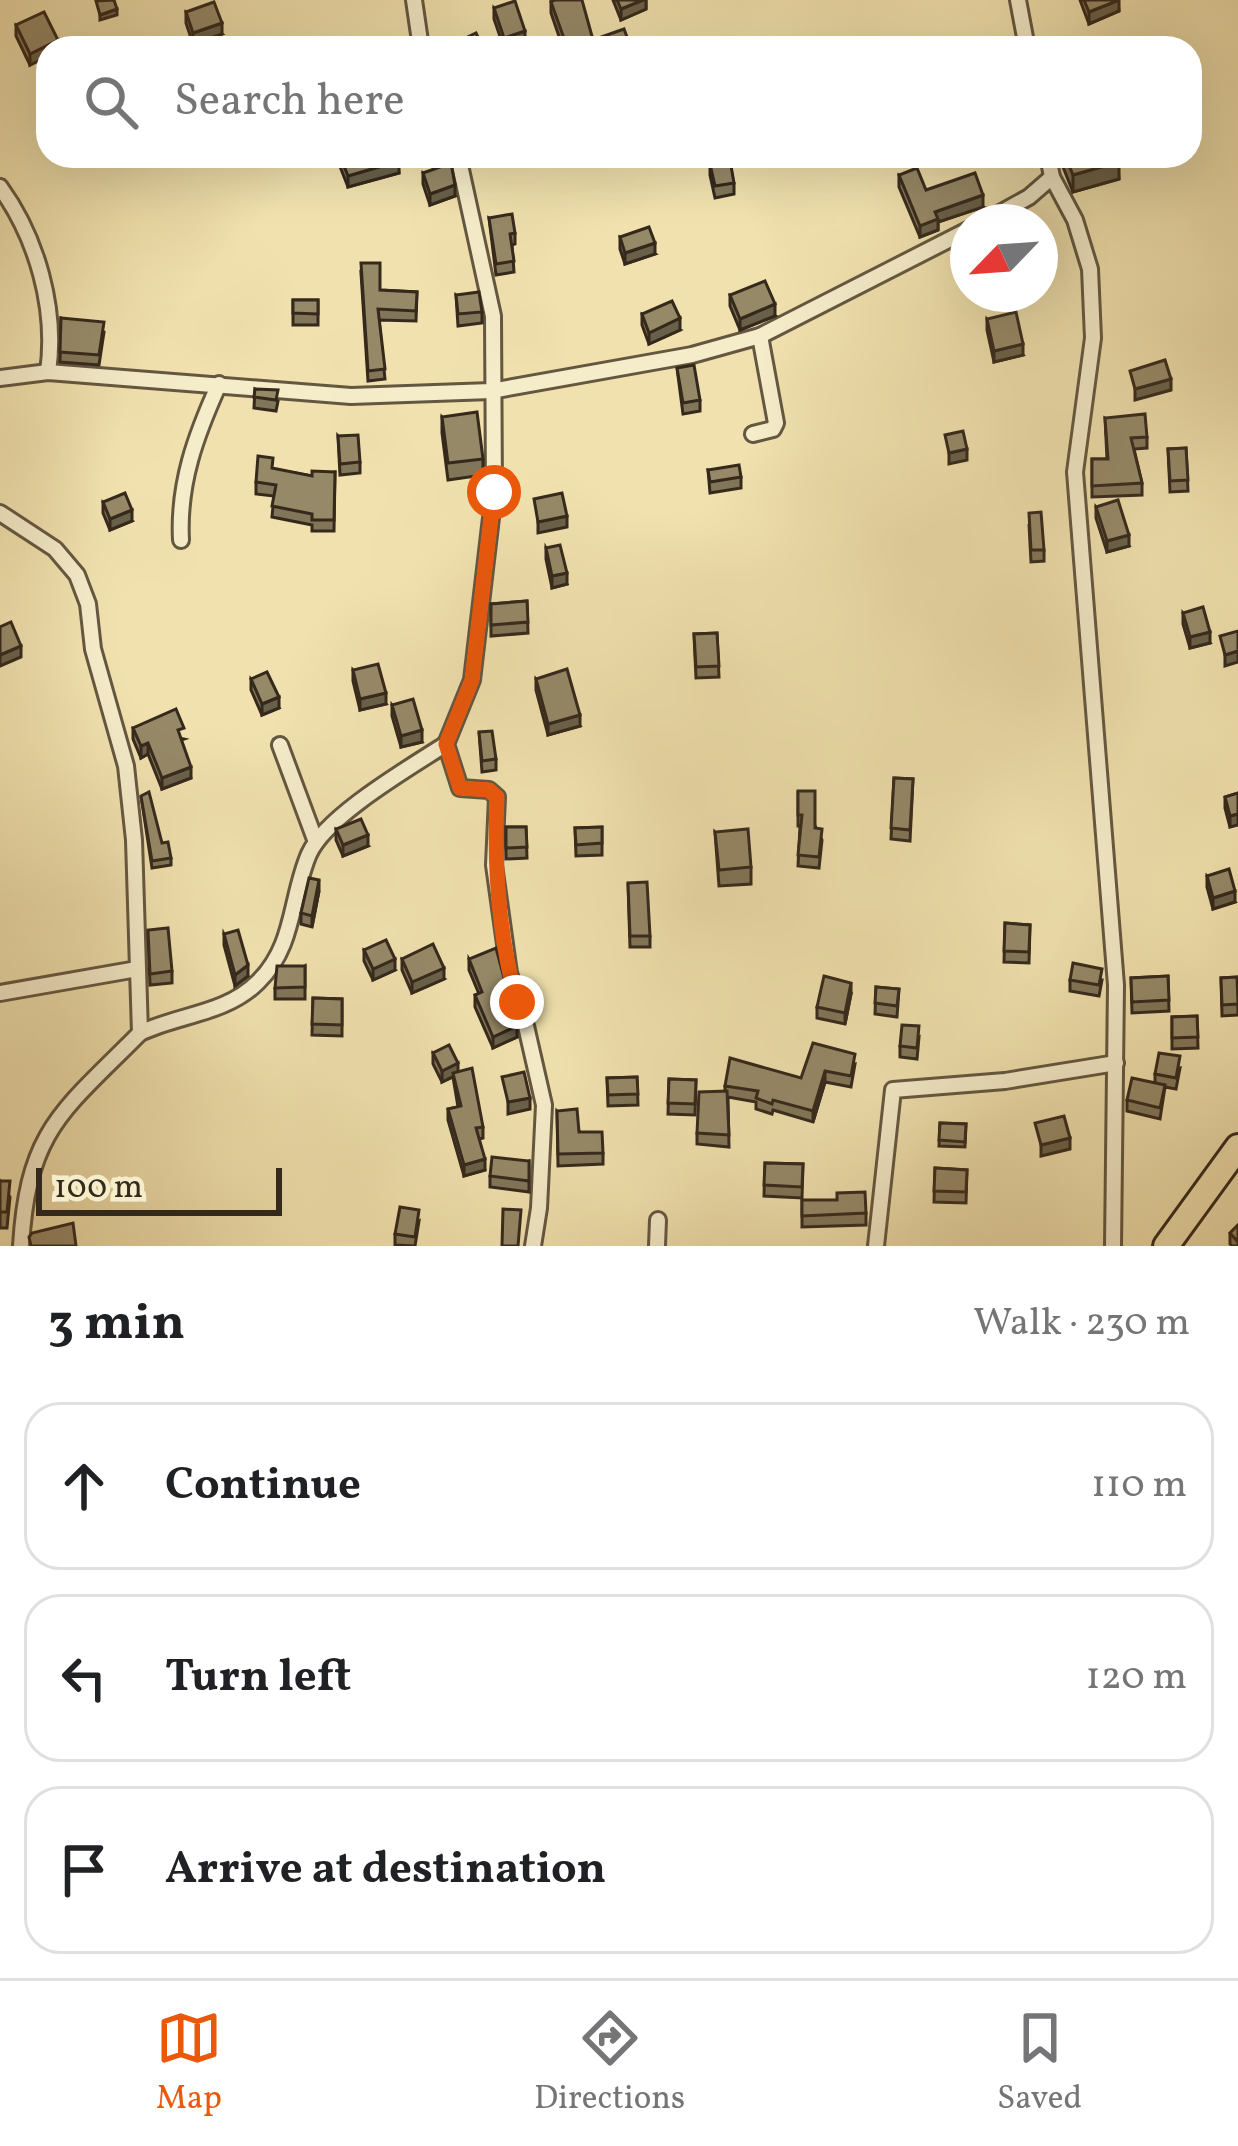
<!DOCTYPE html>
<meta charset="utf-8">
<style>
:root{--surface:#fff;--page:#f2f2f2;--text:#202124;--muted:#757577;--line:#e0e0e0;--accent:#ea580c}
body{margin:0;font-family:Vollkorn,serif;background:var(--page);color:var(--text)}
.compass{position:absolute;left:950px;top:204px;width:108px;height:108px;border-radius:50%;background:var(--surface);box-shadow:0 12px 48px #0002;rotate:245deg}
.scale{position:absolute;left:36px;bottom:30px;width:246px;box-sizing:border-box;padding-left:12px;border:6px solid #35291c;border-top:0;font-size:33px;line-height:42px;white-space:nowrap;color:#35291c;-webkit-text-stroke:9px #f5ecca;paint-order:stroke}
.stop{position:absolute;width:36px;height:36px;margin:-27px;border:9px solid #ea580c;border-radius:50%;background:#fff}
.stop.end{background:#ea580c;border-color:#fff;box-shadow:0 3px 12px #0008}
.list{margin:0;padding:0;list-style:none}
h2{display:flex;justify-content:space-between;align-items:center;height:156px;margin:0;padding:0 48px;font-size:51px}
h2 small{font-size:39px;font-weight:400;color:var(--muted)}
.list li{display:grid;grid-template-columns:78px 1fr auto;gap:36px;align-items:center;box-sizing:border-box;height:168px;margin:0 24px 24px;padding:0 24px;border:3px solid var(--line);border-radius:36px}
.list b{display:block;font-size:45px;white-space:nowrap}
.list em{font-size:39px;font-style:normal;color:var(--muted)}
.icon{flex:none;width:66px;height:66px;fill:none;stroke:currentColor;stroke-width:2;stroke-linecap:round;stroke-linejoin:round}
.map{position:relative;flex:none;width:1238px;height:1246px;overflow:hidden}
.search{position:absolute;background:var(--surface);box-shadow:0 12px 48px #0002;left:36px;right:36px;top:36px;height:132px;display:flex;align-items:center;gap:30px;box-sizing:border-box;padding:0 42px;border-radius:36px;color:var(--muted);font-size:45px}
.sheet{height:732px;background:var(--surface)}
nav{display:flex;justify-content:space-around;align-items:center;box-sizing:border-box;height:168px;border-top:3px solid var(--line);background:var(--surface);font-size:33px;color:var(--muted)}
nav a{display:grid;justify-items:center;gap:6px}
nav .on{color:var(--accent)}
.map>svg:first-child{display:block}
</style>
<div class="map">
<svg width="1238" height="1246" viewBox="0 0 1238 1246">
<rect width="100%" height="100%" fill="#f0e1ae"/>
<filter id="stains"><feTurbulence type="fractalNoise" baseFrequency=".00167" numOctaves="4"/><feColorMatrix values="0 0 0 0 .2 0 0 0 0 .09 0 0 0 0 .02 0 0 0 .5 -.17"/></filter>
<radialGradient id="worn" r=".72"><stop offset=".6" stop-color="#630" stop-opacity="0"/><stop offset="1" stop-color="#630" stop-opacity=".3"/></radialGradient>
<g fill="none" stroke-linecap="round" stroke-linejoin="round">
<defs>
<g id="street">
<path d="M414,0L421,48"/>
<path d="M1018,0L1027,48"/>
<path d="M458,156L493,316L494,492L472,680L446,744L460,788L489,790L497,797L494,865L509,973L526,1026L544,1105L539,1208L533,1246"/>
<path d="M1052,177L1075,220L1090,269L1093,338L1075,472L1116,985L1113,1246"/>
<path d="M0,187C37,238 57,309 48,372"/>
<path d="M984,222L1029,197L1052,177L1048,156"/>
<path d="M0,378L48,372L351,396L491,391L692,355L760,336L968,230"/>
<path d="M753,434L773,429L776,423L760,336"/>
<path d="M0,513L55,549L77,575L88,604L93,649L126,766L134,840L140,1033C63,1111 28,1129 21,1246"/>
<path d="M181,540C178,483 196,435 219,384"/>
<path d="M280,745L316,842"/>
<path d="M0,993L137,969"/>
<path d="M140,1033C180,1014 226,1014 258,982C295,946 290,898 309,854C326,816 409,768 446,744"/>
<path d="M657,1246L658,1220"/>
<path d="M876,1246L893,1090L1005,1081L1116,1063"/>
</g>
<path id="highway" d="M1166,1246L1238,1147"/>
</defs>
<use href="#street" stroke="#645740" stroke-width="20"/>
<use href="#highway" stroke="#35291c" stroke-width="30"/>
<use href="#street" stroke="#f5ecca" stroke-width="14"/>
<use href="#highway" stroke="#f0e1ae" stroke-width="24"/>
</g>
<g fill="#817659" stroke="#35291c" stroke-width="3">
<path d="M613,0H646V9L621,20Z"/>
<path d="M1080,0H1118L1119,11L1089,24Z"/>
<path d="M551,2L593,40L562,45L551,13Z"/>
<path d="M494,8L525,42L504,48L494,19Z"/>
<path d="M186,12L222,34L193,44L186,23Z"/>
<path d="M16,25L58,48L30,65L16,36Z"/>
<path d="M339,156H397L399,173L348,187L339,164Z"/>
<path d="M1063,156H1117L1119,179L1073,192L1063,167Z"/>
<path d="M710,164L734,183V194L715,198L710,175Z"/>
<path d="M423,173L455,196L430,205L423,184Z"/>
<path d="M899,175L926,190L983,207L938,222V230L920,237L899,187Z"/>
<path d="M489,218L515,233V244L512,245L514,272L496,275Z"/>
<path d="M620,237L655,254L625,264L620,249Z"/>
<path d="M361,273L380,290L417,292L416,321L379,320L385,379L368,381Z"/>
<path d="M456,295L482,312V323L458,326Z"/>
<path d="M730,295L775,316L740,330L730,306Z"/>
<rect x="293" y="300" width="25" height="25"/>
<path d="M642,314L680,330L649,344L642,325Z"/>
<path d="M61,318L104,332L99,365L60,362Z"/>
<path d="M987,319L1023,355L994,362L987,330Z"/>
<path d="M677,368L700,400V411L683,414Z"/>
<path d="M255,389L278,401L276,411L254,408Z"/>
<path d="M442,417L483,459V475L448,480L442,433Z"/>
<path d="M1105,418L1147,437V448L1134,449L1142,483V495L1092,497V459H1107Z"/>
<path d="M338,436L360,462V473L340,475Z"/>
<path d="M1186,448L1188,491L1170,492L1168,449Z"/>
<path d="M273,469L312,476L335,472L334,531H312V525L272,517L274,496L256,494V482Z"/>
<path d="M708,470L741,477V488L710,493Z"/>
<path d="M103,502L132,521L110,530L103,513Z"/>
<path d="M1096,507L1129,546L1107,552L1096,518Z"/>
<path d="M1029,524L1044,550V561L1031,562Z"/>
<path d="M546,548L567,584L552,588L546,559Z"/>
<path d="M527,601L528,633L491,636V604Z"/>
<path d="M1183,613L1210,643L1190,648L1183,624Z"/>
<path d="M717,633L719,677L696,678L694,634Z"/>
<path d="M353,670L386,704L360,710L353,681Z"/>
<path d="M251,679L279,708L262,715L251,690Z"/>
<path d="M536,679L580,726L548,735L536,690Z"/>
<path d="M392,705L422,742L401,747L392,716Z"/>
<path d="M133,728L184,739L181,740L191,778L162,789L148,754L141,758L133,739Z"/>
<path d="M479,732L496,759V770L482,772Z"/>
<path d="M894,778L913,779L910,841L891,839Z"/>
<path d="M798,791L822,840L819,868L798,866L800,826H798Z"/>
<path d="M1238,793L1230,827L1225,808V797Z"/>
<path d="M141,796L162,843L171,858V865L152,868Z"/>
<path d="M506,827H526L527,858L506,859Z"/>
<path d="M602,827V855L576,856L575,828Z"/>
<path d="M336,829L368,846L343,856L336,840Z"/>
<path d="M715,832L751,867V884L719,886Z"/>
<path d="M1207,876L1235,902L1213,909L1207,887Z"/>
<path d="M628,883L650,936V947H630Z"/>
<path d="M319,891L312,927L301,924V913Z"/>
<path d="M1005,923L1030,925L1029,963L1004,962Z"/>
<path d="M148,930L172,971V983L150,985Z"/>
<path d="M224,934L248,976L235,986L224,945Z"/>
<path d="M364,950L395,970L373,980L364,961Z"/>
<path d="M402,959L444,979L412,993L402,970Z"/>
<path d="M469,959L517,1037L493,1048L475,1007V995L479,994L469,970Z"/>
<path d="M305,966V999H275V988Z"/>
<path d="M1168,976L1169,1011L1132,1013L1131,978Z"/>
<path d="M1237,977L1238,1015L1222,1016L1221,978Z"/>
<path d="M1070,980H1102L1099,996L1070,991Z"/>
<path d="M876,987L899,989L897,1017L875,1014Z"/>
<path d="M851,994L845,1024L817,1018V1007Z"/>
<path d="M313,998L342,999V1036L312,1035Z"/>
<path d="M1197,1016L1198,1048L1172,1049V1017Z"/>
<path d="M919,1037L917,1059L900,1057V1046Z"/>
<path d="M433,1053L458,1072L483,1127V1138L479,1139L485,1170L464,1176L448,1120V1109L458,1107L453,1077L442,1082L433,1064Z"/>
<path d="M855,1064L851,1087L825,1082L813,1122L773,1110L772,1114L756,1109V1102L728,1097L729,1147L697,1144V1133L725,1092V1086L801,1078Z"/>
<path d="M1180,1068L1176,1089L1165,1087L1160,1119L1127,1111V1100L1155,1083V1074Z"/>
<path d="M637,1077L638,1105L608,1106L607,1078Z"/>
<path d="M669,1079L696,1080L695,1115L668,1114Z"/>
<path d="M557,1111L603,1153V1164L558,1166Z"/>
<path d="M940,1123L966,1124L965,1147L939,1146Z"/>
<path d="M529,1161V1192L490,1187V1176Z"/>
<path d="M765,1163L803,1164L802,1198L764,1196Z"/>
<path d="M935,1168L967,1170L966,1203L934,1202Z"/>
<path d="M0,1181L10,1197L7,1228H0Z"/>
<path d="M802,1200L866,1213V1225L802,1227Z"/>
<path d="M419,1221L415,1246L395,1245V1234Z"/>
<path d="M1238,1225V1246H1232L1230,1244V1233Z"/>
</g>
<g fill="#696049" stroke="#35291c" stroke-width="3">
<path d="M643,0H646V9L621,20V9Z"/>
<path d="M1119,0V11L1089,24V12Z"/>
<path d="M117,9V15L100,20V15Z"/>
<path d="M222,23V34L193,44V33Z"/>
<path d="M525,31V42L504,48V38Z"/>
<path d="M58,40V48H48V56L30,65V54Z"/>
<path d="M399,161V173L348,187V176Z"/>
<path d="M1119,162V179L1073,192V175Z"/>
<path d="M455,185V196L430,205V194Z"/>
<path d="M983,195V207L938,222V230L920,237V226L935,212Z"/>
<path d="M655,243V254L625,264V253Z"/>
<path d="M775,304V316L740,330V319Z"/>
<path d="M680,318V330L649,344V333Z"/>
<path d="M1023,344V355L994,362V351Z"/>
<path d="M1171,379V390L1135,400V389Z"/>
<path d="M967,449V460L949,464V453Z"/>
<path d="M132,510V521L110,530V519Z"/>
<path d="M567,516V527L538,533V522Z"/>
<path d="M1129,535V546L1107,552V541Z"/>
<path d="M567,573V584L552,588V576Z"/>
<path d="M1210,632V643L1190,648V637Z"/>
<path d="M21,646V657L0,666V655Z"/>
<path d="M1238,651V662L1225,666V655Z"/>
<path d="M386,693V704L360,710V699Z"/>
<path d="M279,697V708L262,715V704Z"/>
<path d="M580,715V726L548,735V724Z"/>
<path d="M422,730V742L401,747V736Z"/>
<path d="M148,743V754L141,758V746Z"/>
<path d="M191,767V778L162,789V778Z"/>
<path d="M1238,814V825L1230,827V816Z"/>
<path d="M368,835V846L343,856V845Z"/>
<path d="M319,880V891L312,927V916Z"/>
<path d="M1235,891V902L1213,909V898Z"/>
<path d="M395,959V970L373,980V969Z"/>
<path d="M248,965V976L235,986V975Z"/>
<path d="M444,968V979L412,993V982Z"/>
<path d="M851,983V994L845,1024V1013Z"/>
<path d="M517,1026V1037L493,1048V1037Z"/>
<path d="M458,1063V1074L442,1082V1071Z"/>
<path d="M825,1071V1082L813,1122V1111Z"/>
<path d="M530,1098V1109L508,1114V1102Z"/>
<path d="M1070,1138V1149L1041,1156V1145Z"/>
<path d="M485,1159V1170L464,1176V1165Z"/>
</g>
<g fill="#968968" stroke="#35291c" stroke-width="3">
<path d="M114,0L117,9L100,15L96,1Z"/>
<path d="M555,0H582L593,40L624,29L631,48H553L566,44L551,2Z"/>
<path d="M617,0H643L621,9Z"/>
<path d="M1084,0H1119L1089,12Z"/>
<path d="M515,1L525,31L504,38L494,8Z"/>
<path d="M214,2L222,23L193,33L186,12Z"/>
<path d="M44,12L58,40L30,54L16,25Z"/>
<path d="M476,33L483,48H455L453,44Z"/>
<path d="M340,156H397L399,161L348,176Z"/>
<path d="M1065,156H1117L1119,162L1073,175Z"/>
<path d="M730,160L734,183L715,186L710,164Z"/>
<path d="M451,163L455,185L430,194L423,173Z"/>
<path d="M917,168L926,190L975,173L983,195L935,212L938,219L920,226L899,175Z"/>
<path d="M512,214L515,233L510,234L514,261L496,264L489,218Z"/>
<path d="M649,227L655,243L625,253L620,237Z"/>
<path d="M361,263H380V290L417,292L416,311L378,309L385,369L368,371Z"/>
<path d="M765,281L775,304L740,319L730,295Z"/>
<path d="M479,292L482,312L458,314L456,295Z"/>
<path d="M293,300H318V314L293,313Z"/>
<path d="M672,301L680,318L649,333L642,314Z"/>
<path d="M1016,312L1023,344L994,351L987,319Z"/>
<path d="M61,318L104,322L99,355L60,352Z"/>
<path d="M1165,360L1171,379L1135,389L1130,371Z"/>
<path d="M694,365L700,400L683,403L677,368Z"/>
<path d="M255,389L278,390L276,400L254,397Z"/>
<path d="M477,412L483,459L448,463L442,417Z"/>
<path d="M1145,414L1147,437L1131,438L1142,483L1092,486V459H1108L1105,418Z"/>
<path d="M963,431L967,449L949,453L945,435Z"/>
<path d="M358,435L360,462L340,464L338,436Z"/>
<path d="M1186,448L1188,480L1170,481L1168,449Z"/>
<path d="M258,456L273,458L272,468L312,476V471L335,472L334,520H312V514L272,506L276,485L256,482Z"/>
<path d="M739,465L741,477L710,482L708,470Z"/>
<path d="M125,493L132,510L110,519L103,502Z"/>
<path d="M562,493L567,516L538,522L534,499Z"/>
<path d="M1118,500L1129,535L1107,541L1096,507Z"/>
<path d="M1041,512L1044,550H1031L1029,513Z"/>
<path d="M560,545L567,573L552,576L546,548Z"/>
<path d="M527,601L528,622L491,625V604Z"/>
<path d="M1203,607L1210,632L1190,637L1183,613Z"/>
<path d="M11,622L21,646L0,655V627Z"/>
<path d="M1238,631V651L1225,655L1220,636Z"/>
<path d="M717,633L719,666L696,667L694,634Z"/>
<path d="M378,664L386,693L360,699L353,670Z"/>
<path d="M567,669L580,715L548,724L536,679Z"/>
<path d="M267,672L279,697L262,704L251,679Z"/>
<path d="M413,699L422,730L401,736L392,705Z"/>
<path d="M176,709L184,728L178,730L191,767L162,778L148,743L141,746L133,728Z"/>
<path d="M492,731L496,759L482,761L479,732Z"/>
<path d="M894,778L913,779L910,830L891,828Z"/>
<path d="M798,791H815V828L822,829L819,857L798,855L802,815H798Z"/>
<path d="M149,792L162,843L168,842L171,858L152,861L141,796Z"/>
<path d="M1238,793V814L1230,816L1225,797Z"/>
<path d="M361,819L368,835L343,845L336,829Z"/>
<path d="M506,827H526L527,847L506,848Z"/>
<path d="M602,827V843L576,845L575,828Z"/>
<path d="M748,829L751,867L719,870L715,832Z"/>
<path d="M1229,869L1235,891L1213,898L1207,876Z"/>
<path d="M309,878L319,880L312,916L301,913Z"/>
<path d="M647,882L650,936H630L628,883Z"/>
<path d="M1005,923L1030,925L1029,952L1004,951Z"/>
<path d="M168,928L172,971L150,974L148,930Z"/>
<path d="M238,930L248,965L235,975L224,934Z"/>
<path d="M386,940L395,959L373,969L364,950Z"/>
<path d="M433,944L444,968L412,982L402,959Z"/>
<path d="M496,948L517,1026L493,1037L475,995L482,992L469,959Z"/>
<path d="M1073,963L1102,969L1099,985L1070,980Z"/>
<path d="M277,966H305V987L275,988Z"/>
<path d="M824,976L851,983L845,1013L817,1007Z"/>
<path d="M1168,976L1169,1000L1132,1002L1131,978Z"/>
<path d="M1237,977L1238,1004L1222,1005L1221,978Z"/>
<path d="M876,987L899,989L897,1006L875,1003Z"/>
<path d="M313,998L342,999V1025L312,1024Z"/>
<path d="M1197,1016L1198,1037L1172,1038V1017Z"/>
<path d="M902,1025L919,1026L917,1048L900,1046Z"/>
<path d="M813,1043L855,1054L851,1076L825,1071L813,1111L773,1100L772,1104L756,1098L758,1091L725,1086L730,1058L801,1078Z"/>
<path d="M449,1045L458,1063L442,1071L433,1053Z"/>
<path d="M1159,1053L1180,1056L1176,1078L1155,1074Z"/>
<path d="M472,1068L483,1127L476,1128L485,1159L464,1165L448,1109L461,1106L453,1073Z"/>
<path d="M524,1072L530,1098L508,1102L502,1077Z"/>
<path d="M637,1077L638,1094L608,1095L607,1078Z"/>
<path d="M1132,1078L1165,1085L1160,1108L1127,1100Z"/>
<path d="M669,1079L696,1080L695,1104L668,1103Z"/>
<path d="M727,1091L729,1135L697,1133L699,1092Z"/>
<path d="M577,1109L579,1132H602L603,1153L558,1154L557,1111Z"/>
<path d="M1064,1116L1070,1138L1041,1145L1035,1123Z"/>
<path d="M940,1123L966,1124L965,1142L939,1140Z"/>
<path d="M492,1157L529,1161V1181L490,1176Z"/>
<path d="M765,1163L803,1164L802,1187L764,1185Z"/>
<path d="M935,1168L967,1170L966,1192L934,1191Z"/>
<path d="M0,1181H10L7,1212H0Z"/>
<path d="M865,1192L866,1213L802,1216V1200H837V1193Z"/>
<path d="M400,1207L419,1210L415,1237L395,1234Z"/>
<path d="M503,1209L521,1210L518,1246H502Z"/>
<path d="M73,1223L76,1246H31L29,1237L32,1233Z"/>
<path d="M1238,1225V1242L1230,1233Z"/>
</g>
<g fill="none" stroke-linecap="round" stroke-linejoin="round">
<path stroke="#ea580c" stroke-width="15" d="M494,492L472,680L446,744L460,788L489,790L497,797C494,866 498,935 517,1002"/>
</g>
<rect width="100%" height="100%" filter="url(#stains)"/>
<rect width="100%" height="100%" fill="url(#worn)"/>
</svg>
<svg class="compass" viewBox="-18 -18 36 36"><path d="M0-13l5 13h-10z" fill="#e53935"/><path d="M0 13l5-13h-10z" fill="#757577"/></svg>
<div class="scale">100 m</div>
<div class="stop" style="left:494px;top:492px"></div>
<div class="stop end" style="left:517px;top:1002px"></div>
<div class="search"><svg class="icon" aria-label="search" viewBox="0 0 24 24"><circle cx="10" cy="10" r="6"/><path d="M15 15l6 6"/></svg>Search here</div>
</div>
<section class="sheet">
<h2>3 min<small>Walk · 230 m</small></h2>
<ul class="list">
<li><svg class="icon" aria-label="ahead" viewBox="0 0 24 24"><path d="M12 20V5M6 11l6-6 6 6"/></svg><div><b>Continue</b></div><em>110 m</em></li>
<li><svg class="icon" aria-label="left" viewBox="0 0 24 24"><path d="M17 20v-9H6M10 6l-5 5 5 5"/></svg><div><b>Turn left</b></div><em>120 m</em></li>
<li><svg class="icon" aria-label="arrive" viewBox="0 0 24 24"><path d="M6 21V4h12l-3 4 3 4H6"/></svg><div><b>Arrive at destination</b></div></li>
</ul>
</section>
<nav>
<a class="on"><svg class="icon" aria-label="map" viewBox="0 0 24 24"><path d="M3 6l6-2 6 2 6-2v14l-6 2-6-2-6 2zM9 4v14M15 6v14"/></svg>Map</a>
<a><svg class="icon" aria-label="directions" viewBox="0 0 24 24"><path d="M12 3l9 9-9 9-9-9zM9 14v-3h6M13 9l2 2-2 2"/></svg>Directions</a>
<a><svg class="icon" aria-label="saved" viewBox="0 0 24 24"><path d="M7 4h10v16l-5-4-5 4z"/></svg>Saved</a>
</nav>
